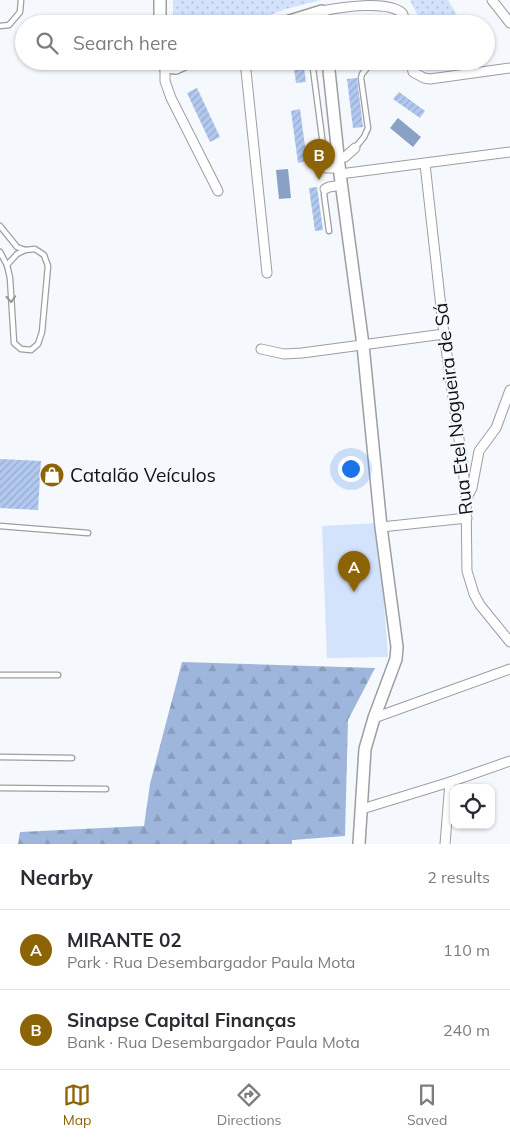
<!DOCTYPE html>
<meta charset="utf-8">
<style>
:root{--surface:#fff;--page:#f7f7f7;--text:#2b2b33;--muted:#7c7c81;--line:#e1e1e2;--accent:#8c6406}
body{margin:0;font-family:Mulish,sans-serif;background:var(--page);color:var(--text)}
.controls{position:absolute;right:15px;bottom:15px;display:grid;overflow:hidden;border-radius:10px;box-shadow:0 1px 4px #0004}
.controls button{width:45px;height:45px;display:grid;place-items:center;padding:0;border:0;border-bottom:1px solid var(--line);background:var(--surface);color:var(--text);font:25px sans-serif}
.you{position:absolute;left:350px;top:468px;width:18px;height:18px;margin:-12px;border:4px solid #fff;border-radius:50%;background:#1a73e8;box-shadow:0 0 0 8px #1a73e833}
.badge{display:grid;place-items:center;width:32px;height:32px;border-radius:50%;background:var(--accent);color:#fff;font-size:16px;font-weight:700}
.pin{position:absolute;translate:-50% -41px;filter:drop-shadow(0 1px 2px #0008)}
.pin::after{content:'';position:absolute;top:26px;width:18px;height:15px;background:inherit;clip-path:polygon(0 0,100% 0,50% 100%)}
.list{margin:0;padding:0;list-style:none}
h2{display:flex;justify-content:space-between;align-items:center;height:65px;margin:0;padding:0 20px;font-size:21px}
h2 small{font-size:16px;font-weight:400;color:var(--muted)}
.list li{display:grid;grid-template-columns:32px 1fr auto;gap:15px;align-items:center;box-sizing:border-box;height:80px;padding:0 20px;border-top:1px solid var(--line)}
.list b{display:block;font-size:19px;white-space:nowrap}
.list p{margin:0;font-size:16px;white-space:nowrap;color:var(--muted)}
.list em{font-size:16px;font-style:normal;color:var(--muted)}
.icon{flex:none;width:28px;height:28px;fill:none;stroke:currentColor;stroke-width:2;stroke-linecap:round;stroke-linejoin:round}
.map{position:relative;flex:none;width:510px;height:844px;overflow:hidden}
.search{position:absolute;background:var(--surface);box-shadow:0 1px 4px #0004;left:15px;right:15px;top:15px;height:55px;display:flex;align-items:center;gap:12px;box-sizing:border-box;padding:0 18px;border-radius:28px;color:var(--muted);font-size:19px}
.sheet{height:225px;background:var(--surface)}
nav{display:flex;justify-content:space-around;align-items:center;box-sizing:border-box;height:70px;border-top:1px solid var(--line);background:var(--surface);font-size:14px;color:var(--muted)}
nav a{display:grid;justify-items:center;gap:2px}
nav .on{color:var(--accent)}
.map>svg:first-child{display:block}
</style>
<div class="map">
<svg width="510" height="844" viewBox="0 0 510 844">
<defs>
<pattern id="grass-dots" width="8" height="8" patternUnits="userSpaceOnUse" patternTransform="scale(1.25)"><rect width="8" height="8" fill="#d3e3fc"/><path d="M2 2h.1M6 6h.1" fill="none" stroke="#b4c2d7" stroke-width="1.8" stroke-linecap="round"/></pattern>
<pattern id="forest-firs" width="22" height="20" patternUnits="userSpaceOnUse" patternTransform="scale(1.25)"><rect width="22" height="20" fill="#9fb6dc"/><path d="M5 1l3.5 6h-7zM16 11l3.5 6h-7z" fill="#889cbc"/></pattern>
<pattern id="building-hatch" width="6" height="6" patternUnits="userSpaceOnUse" patternTransform="scale(1.25)"><rect width="6" height="6" fill="#b1c8ef"/><path d="M-1 1l2-2M0 6l6-6M5 7l2-2" fill="none" stroke="#97abcc"/></pattern>
</defs>
<rect width="100%" height="100%" fill="#f5f8fc"/>
<g fill="url(#grass-dots)">
<path d="M173,0H321L286,9L245,24H173Z"/>
<path d="M410,0H448L459,18V24H422Z"/>
<path d="M425,61H456L455,70L426,71Z"/>
</g>
<path fill="url(#forest-firs)" d="M182,662L375,668L348,720L345,836L292,840V844H18L20,832L144,826L150,784Z"/>
<path fill="#d3e3fc" d="M378,523L388,657L327,658L322,526Z"/>
<g fill="#8aa1c6">
<path d="M398,118L421,137L413,147L390,128Z"/>
<path d="M288,169L291,198L279,199L276,170Z"/>
</g>
<g fill="url(#building-hatch)">
<path d="M293,61H303L306,82L296,83Z"/>
<path d="M357,78L363,127L353,128L347,79Z"/>
<path d="M197,88L220,137L210,142L187,93Z"/>
<path d="M399,92L425,111L420,118L393,99Z"/>
<path d="M300,109L307,161L298,163L291,111Z"/>
<path d="M317,187L323,230L315,231L309,188Z"/>
<path d="M0,459L41,461L38,510L0,508Z"/>
</g>
<g fill="none" stroke-linecap="round" stroke-linejoin="round">
<defs>
<g id="service">
<path d="M0,26L9,25L20,12L21,0"/>
<path d="M312,61L326,168"/>
<path d="M355,148L364,137L368,128L361,78L362,74L367,68"/>
<path d="M325,189L324,194L329,231"/>
<path d="M0,226L17,247L25,250L35,249L44,255L48,266L42,332L38,344L31,350L21,349L14,343L10,278L7,265L0,252"/>
<path d="M7,265L17,254L25,250"/>
<path d="M0,526L88,533"/>
<path d="M0,675H58"/>
<path d="M0,757L72,758"/>
<path d="M0,788L106,789"/>
</g>
<g id="minor">
<path d="M492,0L510,23"/>
<path d="M322,11C342,7 387,0 402,13C404,15 404,20 405,24"/>
<path d="M245,61L267,273"/>
<path d="M411,61L413,72L424,78L430,79L510,68"/>
<path d="M165,67V81L171,98L218,191"/>
<path d="M338,158L345,157L355,148"/>
<path d="M425,164L444,334L463,467L466,500L467,571L474,594L480,605L510,642"/>
<path d="M326,168H339"/>
<path d="M340,174L510,152"/>
<path d="M325,189L329,187L342,185"/>
<path d="M261,349L284,354L302,353L444,334"/>
<path d="M466,499L472,488L479,451L496,428L510,390"/>
<path d="M381,527L467,518"/>
<path d="M374,718L510,669"/>
<path d="M362,809L450,782L510,761"/>
<path d="M445,844L450,782"/>
</g>
<g id="tertiary">
<path d="M160,0V24"/>
<path d="M280,24L322,11L324,24"/>
<path d="M162,61L165,67L176,68L191,61"/>
<path d="M328,61L340,174L363,345L381,527L397,647L396,659L374,718L365,749L359,844"/>
</g>
</defs>
<use href="#service" stroke="#9c9ea2" stroke-width="7"/>
<use href="#minor" stroke="#9c9ea2" stroke-width="11"/>
<use href="#tertiary" stroke="#9c9ea2" stroke-width="14"/>
<use href="#service" stroke="#fff" stroke-width="4.5"/>
<use href="#minor" stroke="#fff" stroke-width="9"/>
<use href="#tertiary" stroke="#fff" stroke-width="11"/>
</g>
<defs><path id="oneway-chevron" d="M-2-3.5L2.5 0L-2 3.5" fill="none" stroke-width="1.6" stroke-linecap="round" stroke-linejoin="round" transform="scale(1.25)"/></defs>
<use stroke="#949595" href="#oneway-chevron" transform="translate(11 299) rotate(87)"/>
<defs>
<symbol id="shop-disc" viewBox="-11 -11 22 22"><circle r="9.5" fill="#8c6406" stroke="#f5f8fc"/><path d="M-5-2.5h2.3a2.7 3.5 0 0 1 5.4 0H5L5.5 6h-11ZM-1.5-2.5h3a1.5 2.3 0 0 0-3 0Z" fill="#fff"/></symbol>
</defs>
<g fill-rule="evenodd">
<use href="#shop-disc" x="38" y="461" width="28" height="28"/>
</g>
<g text-anchor="middle" stroke-width="4" stroke-linejoin="round" paint-order="stroke">
<g font-size="19" fill="#121314" stroke="#f5f8fc">
<text transform="translate(453 409) rotate(-97)" y="7">Rua Etel Nogueira de Sá</text>
</g>
<g font-size="19" fill="#121314" stroke="#f5f8fc" text-anchor="start">
<text x="70" y="482">Catalão Veículos</text>
</g>
</g>
</svg>
<div class="controls">
<button><svg class="icon" aria-label="locate" viewBox="0 0 24 24"><circle cx="12" cy="12" r="6"/><path d="M12 2v4M12 18v4M2 12h4M18 12h4"/></svg></button>
</div>
<div class="you"></div>
<div class="pin badge" style="left:354px;top:592px">A</div>
<div class="pin badge" style="left:319px;top:180px">B</div>
<div class="search"><svg class="icon" aria-label="search" viewBox="0 0 24 24"><circle cx="10" cy="10" r="6"/><path d="M15 15l6 6"/></svg>Search here</div>
</div>
<section class="sheet">
<h2>Nearby<small>2 results</small></h2>
<ul class="list">
<li><span class="badge">A</span><div><b>MIRANTE 02</b><p>Park · Rua Desembargador Paula Mota</p></div><em>110 m</em></li>
<li><span class="badge">B</span><div><b>Sinapse Capital Finanças</b><p>Bank · Rua Desembargador Paula Mota</p></div><em>240 m</em></li>
</ul>
</section>
<nav>
<a class="on"><svg class="icon" aria-label="map" viewBox="0 0 24 24"><path d="M3 6l6-2 6 2 6-2v14l-6 2-6-2-6 2zM9 4v14M15 6v14"/></svg>Map</a>
<a><svg class="icon" aria-label="directions" viewBox="0 0 24 24"><path d="M12 3l9 9-9 9-9-9zM9 14v-3h6M13 9l2 2-2 2"/></svg>Directions</a>
<a><svg class="icon" aria-label="saved" viewBox="0 0 24 24"><path d="M7 4h10v16l-5-4-5 4z"/></svg>Saved</a>
</nav>
